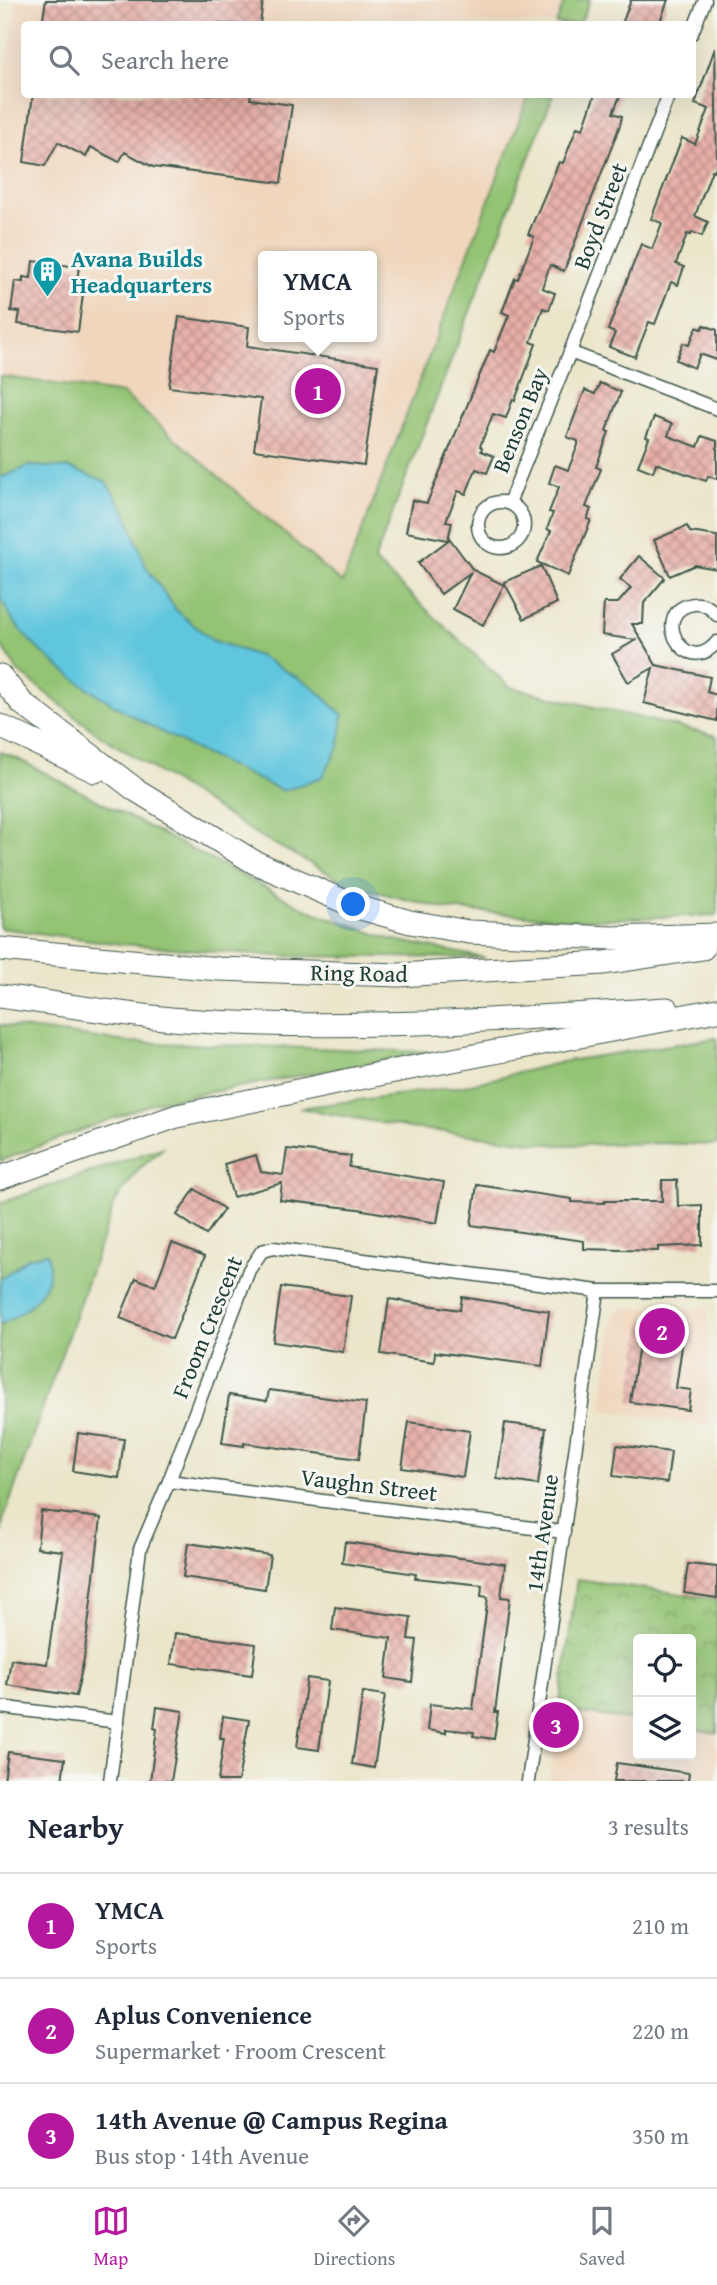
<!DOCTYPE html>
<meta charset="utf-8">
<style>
:root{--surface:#fff;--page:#f2f2f3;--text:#1f2937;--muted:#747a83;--line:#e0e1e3;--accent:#b5179e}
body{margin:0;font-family:"Gentium Book Plus",serif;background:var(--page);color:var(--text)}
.controls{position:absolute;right:21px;bottom:21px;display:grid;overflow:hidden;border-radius:7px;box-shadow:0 7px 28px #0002}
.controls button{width:63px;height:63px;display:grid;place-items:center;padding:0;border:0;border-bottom:2px solid var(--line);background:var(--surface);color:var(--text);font:35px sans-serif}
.you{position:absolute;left:354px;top:905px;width:24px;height:24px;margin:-18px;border:5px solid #fff;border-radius:50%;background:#1a73e8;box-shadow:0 0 0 10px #1a73e833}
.badge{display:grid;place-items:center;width:46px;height:46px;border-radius:50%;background:var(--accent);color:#fff;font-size:23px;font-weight:700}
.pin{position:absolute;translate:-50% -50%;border:4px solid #fff;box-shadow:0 2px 7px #0006}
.popup{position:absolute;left:258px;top:251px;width:119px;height:91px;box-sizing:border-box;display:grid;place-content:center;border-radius:7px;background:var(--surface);filter:drop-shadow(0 2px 5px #0005);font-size:23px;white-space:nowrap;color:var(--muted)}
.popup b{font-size:26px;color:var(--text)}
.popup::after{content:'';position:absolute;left:50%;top:100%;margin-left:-14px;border:14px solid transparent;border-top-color:var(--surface)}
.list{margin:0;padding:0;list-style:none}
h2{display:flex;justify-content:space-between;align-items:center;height:91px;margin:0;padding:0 28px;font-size:30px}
h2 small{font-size:23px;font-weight:400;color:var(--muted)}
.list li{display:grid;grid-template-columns:46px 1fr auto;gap:21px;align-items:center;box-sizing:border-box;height:105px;padding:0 28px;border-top:2px solid var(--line)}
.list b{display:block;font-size:26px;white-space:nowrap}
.list p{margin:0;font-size:23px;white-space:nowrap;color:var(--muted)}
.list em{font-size:23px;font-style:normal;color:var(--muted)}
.icon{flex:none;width:38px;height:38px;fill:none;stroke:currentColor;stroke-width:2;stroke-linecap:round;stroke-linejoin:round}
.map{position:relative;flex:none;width:717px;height:1781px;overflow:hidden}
.search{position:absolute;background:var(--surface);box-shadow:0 7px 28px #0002;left:21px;right:21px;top:21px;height:77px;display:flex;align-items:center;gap:18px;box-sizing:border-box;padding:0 24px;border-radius:7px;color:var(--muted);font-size:26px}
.sheet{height:406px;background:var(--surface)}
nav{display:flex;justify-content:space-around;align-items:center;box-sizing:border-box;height:98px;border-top:2px solid var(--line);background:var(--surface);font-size:19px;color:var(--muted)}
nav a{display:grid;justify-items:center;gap:4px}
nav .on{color:var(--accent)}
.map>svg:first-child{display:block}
</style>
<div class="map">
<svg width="717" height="1781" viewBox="0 0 717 1781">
<defs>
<pattern id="park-crowns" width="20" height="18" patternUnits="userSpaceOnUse" patternTransform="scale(1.75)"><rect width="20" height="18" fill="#93c373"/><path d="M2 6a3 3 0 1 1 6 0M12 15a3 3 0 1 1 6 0" fill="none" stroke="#77a05f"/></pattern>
<pattern id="building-cross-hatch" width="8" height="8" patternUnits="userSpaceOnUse" patternTransform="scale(1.75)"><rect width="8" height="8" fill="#e8aea7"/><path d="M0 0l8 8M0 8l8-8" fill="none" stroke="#bb8f89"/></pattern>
</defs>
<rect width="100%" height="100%" fill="#f6f6f2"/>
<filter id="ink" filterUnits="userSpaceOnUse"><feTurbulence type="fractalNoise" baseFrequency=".0143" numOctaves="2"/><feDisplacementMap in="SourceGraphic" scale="14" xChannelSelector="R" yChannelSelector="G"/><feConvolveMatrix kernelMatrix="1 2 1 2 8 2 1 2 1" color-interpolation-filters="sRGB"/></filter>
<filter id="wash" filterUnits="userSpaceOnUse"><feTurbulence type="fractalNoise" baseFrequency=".00686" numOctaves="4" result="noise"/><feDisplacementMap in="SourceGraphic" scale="28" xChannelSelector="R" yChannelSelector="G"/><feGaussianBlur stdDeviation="1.57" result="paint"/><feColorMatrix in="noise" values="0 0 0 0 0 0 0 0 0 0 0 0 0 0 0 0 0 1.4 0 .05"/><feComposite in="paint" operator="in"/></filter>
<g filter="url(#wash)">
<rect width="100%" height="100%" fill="#ebe6ca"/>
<g fill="#f0d6bc" fill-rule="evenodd">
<path d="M16,0H565L556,24H24V94L529,95L342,584L123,394L0,376V115ZM264,256H372V337H264Z"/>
<path d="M622,1308H708L709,1422L702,1425L601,1410L614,1316Z"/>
<path d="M559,1710L638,1721V1755H691V1729L717,1733V1781H549Z"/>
</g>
<g fill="#93c373" stroke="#598054" stroke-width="2">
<path d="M565,0H590L580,24H556Z"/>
<path d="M529,95H553L374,561L510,687L717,736V915L578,920L446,909L352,886L256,834L95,732L18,671L0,643V376L123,394L342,583Z"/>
<path d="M0,752L18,759L308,910L390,939L485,958L276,956L121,944L0,928Z"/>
<path d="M0,1025L127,1042L430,1052L156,1102L0,1161Z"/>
<path d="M717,1038V1145L657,1143L559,1145L410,1128L299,1108L463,1086L566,1061Z"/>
<path d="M164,1147L138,1170L115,1202L3,1521L0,1541V1203Z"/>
</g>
<path fill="url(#park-crowns)" stroke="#598054" stroke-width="2" d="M577,1579L717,1599V1733L691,1729V1639H638V1721L559,1710Z"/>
<g fill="#61c6de" stroke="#408289" stroke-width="2">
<path d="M29,466L69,468L105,481L126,512L146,567L177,611L212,640L261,657L312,686L343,715L339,747L322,777L283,791C206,755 28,677 0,595V478Z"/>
<path d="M47,1253C57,1287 29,1311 0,1325V1280L27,1258Z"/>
</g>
<g id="blocks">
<g fill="url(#building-cross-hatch)">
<path d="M46,0H263L260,24H42Z"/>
<path d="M631,0H668L659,24H622Z"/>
<path d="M715,48L717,164L714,171L712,170L695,216L708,222L702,236L692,232L691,235L687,234L676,264L684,267L678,285L671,282L655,324L649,322L635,357L609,347L615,333L608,330L641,244L652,249L662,223L651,219L682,138L695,144L709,109L695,104Z"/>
<path d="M33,94H251L250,99L292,105L281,183L153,167L125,152L119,162L91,147L86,157L58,142L45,166L24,162Z"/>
<path d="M595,94H621L613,113L622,116L620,125L564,271L550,265L542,288L555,293L549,310L543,308L531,342L536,344L515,400L513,399L506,418L493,414L480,446L482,448L481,451L494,456L487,473L476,469L466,494L458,491L446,521L452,522L448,540L406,532L412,500L427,503L490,350L494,352L509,315L502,312L515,278L518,279L534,237L528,234L559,162L563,163L577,127L583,129Z"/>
<path d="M33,261L79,267L76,286L84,287L78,332L18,324L20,312L11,311L15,281L23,282V277L31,278Z"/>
<path d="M179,317L249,327L247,346L378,365L364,465L254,450L261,399L169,387Z"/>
<path d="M704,325L717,330V360L700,354L694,368L676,360L683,343L689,345L697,327L702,329Z"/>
<path d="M600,383L621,392L606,431L609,432L596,467L601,469L586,507L591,509L587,519L591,520L568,576L537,562L551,531L547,529L553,513L549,512L559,487L549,483L555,465L568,470L578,445V441L567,437L575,415L585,390L595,394Z"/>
<path d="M654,417L672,424L668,436L698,447L702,436L717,441V479L708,476L706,481L656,463L653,472L638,466L649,438L646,437Z"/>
<path d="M687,526L690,532L717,536V569L695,565L670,576L654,540Z"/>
<path d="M450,539L473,570L504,585L483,625L453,609L471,572L441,594L418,563Z"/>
<path d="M639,556L665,578L644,603L643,624H632L656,665L710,677L707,692L717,695V721L644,703L653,668L628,682L612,654L636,640L602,635L604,603H618L631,588L620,579Z"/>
<path d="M541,566L557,603L524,619L504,582Z"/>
<path d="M287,1149L351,1156L349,1167L444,1182L437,1223L358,1209L280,1200L282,1183L233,1197L224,1164L256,1155L261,1172L283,1175Z"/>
<path d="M662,1180H677L678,1206L702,1205V1245L658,1247V1251L584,1249V1241L471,1225L477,1185L572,1199V1202L604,1203L605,1201H662Z"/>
<path d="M195,1189L224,1209L206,1235L177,1215Z"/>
<path d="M172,1243L205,1256L172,1339L120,1318L136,1278L155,1286Z"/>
<path d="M281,1287L351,1296L343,1352L273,1342Z"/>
<path d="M462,1297L549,1311L542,1366L435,1352L434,1362L381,1354L389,1299L460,1310Z"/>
<path d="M643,1319L685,1325L676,1388L691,1390L688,1410L630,1402Z"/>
<path d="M269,1390L366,1403L359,1459L244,1443V1446L222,1443L229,1395L267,1401Z"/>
<path d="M409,1422L470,1431L463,1477L402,1468Z"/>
<path d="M505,1423L546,1428L538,1485L497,1479Z"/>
<path d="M78,1433L124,1439L119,1478L73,1471Z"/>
<path d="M617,1445L671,1452L667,1483L613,1476Z"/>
<path d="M41,1511L101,1518L84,1659L76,1696L7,1685L11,1659L47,1664L63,1551L37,1548Z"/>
<path d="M345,1542L505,1564L501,1597L510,1598L495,1712H498L494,1739L473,1736L474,1732L446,1729V1733L427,1730L430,1704L473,1709L488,1597L481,1596L482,1585L415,1578L416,1574L342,1563Z"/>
<path d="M188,1543L270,1555L265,1589L183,1577Z"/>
<path d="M688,1564L717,1567V1598L684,1593Z"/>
<path d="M335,1607L411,1617L408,1639L417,1640L412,1682L386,1678L391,1638L332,1630Z"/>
<path d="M175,1633L256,1644L252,1675L171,1664Z"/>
<path d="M307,1678L328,1681L319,1750L297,1747Z"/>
<path d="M363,1692L385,1695L374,1768L352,1764Z"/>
<path d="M157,1707L183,1711L171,1781H150L157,1729L154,1728Z"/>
<path d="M223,1716L249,1720L238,1781H218L224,1738H220Z"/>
<path d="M8,1752L65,1759L62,1781H4Z"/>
<path d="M617,1763L689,1773L688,1781H614Z"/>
</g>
</g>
</g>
<g filter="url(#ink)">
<use href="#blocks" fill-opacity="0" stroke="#3e564a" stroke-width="2"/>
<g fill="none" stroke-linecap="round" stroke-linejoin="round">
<defs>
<g id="minor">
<path d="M692,33L705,0"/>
<path d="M570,352L717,409"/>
<circle cx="501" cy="525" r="23"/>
<path d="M509,503L570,352L669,94"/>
<path d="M717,615C711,608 703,603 694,604C648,610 685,681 717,642"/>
<path d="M169,1481L564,1532"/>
<path d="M0,1707L118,1722"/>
<path d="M110,1781L140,1549L169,1481L249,1270L262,1251L273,1248L598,1291H717"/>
<path d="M528,1781L598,1291"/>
</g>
<g id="motorway">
<path d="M0,676L22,703L136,790L254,862L357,907L410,922L469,932L612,938L717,935"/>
<path d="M0,726L95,771"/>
<path d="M0,949L219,969L399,975L604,963L703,948"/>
<path d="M0,996C61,1004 123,1015 184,1020C345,1032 506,1019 667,1009"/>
<path d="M0,1178L177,1116L384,1073L717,1010"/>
</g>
</defs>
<use href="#minor" stroke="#3e564a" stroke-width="15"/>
<use href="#motorway" stroke="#3e564a" stroke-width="25"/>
<use href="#minor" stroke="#fff" stroke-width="12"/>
<use href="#motorway" stroke="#fff" stroke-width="23"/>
</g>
</g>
<defs>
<symbol id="building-pin" viewBox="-11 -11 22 30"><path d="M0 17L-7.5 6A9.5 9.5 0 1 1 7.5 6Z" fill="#0f9aa8" stroke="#f6f6f2"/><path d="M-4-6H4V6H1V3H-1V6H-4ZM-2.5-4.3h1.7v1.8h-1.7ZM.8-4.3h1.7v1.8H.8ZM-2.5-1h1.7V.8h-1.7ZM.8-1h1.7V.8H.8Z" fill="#fff"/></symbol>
</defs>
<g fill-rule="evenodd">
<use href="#building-pin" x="30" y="254" width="35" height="47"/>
</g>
<g text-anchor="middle" stroke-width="6" stroke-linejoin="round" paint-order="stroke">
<g font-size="23" fill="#1f3d34" stroke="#f6f6f2">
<text transform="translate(600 216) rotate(-69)" y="8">Boyd Street</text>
<text transform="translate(520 420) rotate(-68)" y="8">Benson Bay</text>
<text transform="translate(359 973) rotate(1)" y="8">Ring Road</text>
<text transform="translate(207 1327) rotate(-68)" y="8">Froom Crescent</text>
<text transform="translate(369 1485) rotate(7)" y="8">Vaughn Street</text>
<text transform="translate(542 1533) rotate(-82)" y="8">14th Avenue</text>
</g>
<g font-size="23" font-weight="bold" fill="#0d838f" stroke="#f6f6f2" text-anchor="start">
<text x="71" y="267">Avana Builds<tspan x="71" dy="26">Headquarters</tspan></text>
</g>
</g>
</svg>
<div class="controls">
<button><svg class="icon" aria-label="locate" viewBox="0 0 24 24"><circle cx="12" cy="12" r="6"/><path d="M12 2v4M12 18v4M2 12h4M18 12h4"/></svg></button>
<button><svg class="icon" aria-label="layers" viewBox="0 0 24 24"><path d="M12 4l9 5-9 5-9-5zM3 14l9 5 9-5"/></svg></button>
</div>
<div class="you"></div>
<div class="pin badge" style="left:318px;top:391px">1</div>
<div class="popup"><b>YMCA</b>Sports</div>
<div class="pin badge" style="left:662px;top:1331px">2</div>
<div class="pin badge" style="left:556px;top:1725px">3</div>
<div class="search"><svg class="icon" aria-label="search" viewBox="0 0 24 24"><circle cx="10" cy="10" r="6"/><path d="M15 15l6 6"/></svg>Search here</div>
</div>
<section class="sheet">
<h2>Nearby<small>3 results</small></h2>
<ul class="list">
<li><span class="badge">1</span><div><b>YMCA</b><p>Sports</p></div><em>210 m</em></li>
<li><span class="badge">2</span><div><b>Aplus Convenience</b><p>Supermarket · Froom Crescent</p></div><em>220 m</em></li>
<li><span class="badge">3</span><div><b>14th Avenue @ Campus Regina</b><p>Bus stop · 14th Avenue</p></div><em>350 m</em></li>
</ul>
</section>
<nav>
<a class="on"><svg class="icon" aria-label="map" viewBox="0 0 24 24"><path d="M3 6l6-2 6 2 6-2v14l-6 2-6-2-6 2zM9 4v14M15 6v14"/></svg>Map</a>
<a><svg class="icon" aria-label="directions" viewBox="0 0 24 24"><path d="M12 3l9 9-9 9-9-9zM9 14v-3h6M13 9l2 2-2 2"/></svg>Directions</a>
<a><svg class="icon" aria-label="saved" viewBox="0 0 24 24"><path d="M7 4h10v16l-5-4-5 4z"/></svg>Saved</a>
</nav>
